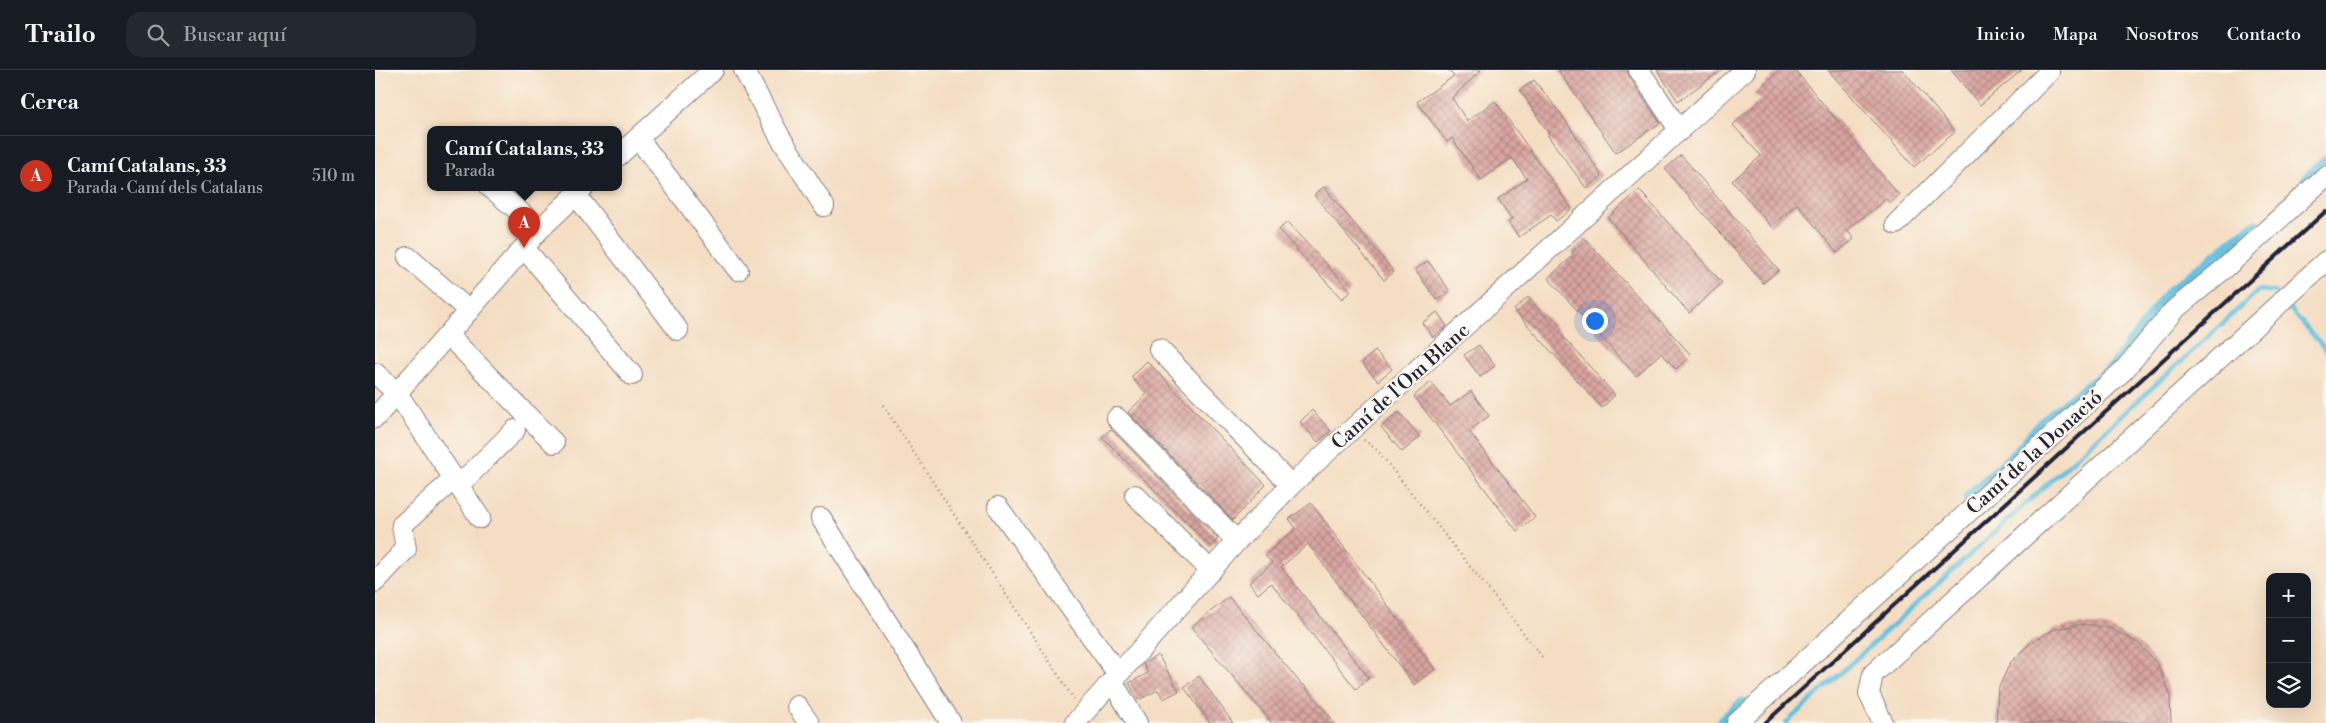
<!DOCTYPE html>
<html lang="es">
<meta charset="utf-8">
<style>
:root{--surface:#171b24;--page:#242831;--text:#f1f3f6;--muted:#9ea1a6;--line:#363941;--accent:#c8321e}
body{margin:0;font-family:"Libre Bodoni",serif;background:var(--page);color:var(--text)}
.controls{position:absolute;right:15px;bottom:15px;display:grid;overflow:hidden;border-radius:10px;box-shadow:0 5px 20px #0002}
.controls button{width:45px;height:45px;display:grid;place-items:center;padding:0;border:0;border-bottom:1px solid var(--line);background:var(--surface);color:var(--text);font:25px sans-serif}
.you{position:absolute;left:1219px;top:250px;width:18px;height:18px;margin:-12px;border:4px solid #fff;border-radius:50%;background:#1a73e8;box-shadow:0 0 0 8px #1a73e833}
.badge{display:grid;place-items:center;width:32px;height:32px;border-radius:50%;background:var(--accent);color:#fff;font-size:16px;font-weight:700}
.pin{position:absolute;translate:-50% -41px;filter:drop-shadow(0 1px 2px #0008)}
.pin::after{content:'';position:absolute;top:26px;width:18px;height:15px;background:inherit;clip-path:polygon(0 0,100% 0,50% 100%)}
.popup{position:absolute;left:52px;top:56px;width:195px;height:65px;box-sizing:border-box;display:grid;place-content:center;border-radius:10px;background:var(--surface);filter:drop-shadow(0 1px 4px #0005);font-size:16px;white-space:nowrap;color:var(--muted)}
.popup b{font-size:19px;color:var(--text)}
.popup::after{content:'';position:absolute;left:50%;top:100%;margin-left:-10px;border:10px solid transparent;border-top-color:var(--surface)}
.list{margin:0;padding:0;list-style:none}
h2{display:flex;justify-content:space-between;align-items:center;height:65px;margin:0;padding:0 20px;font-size:21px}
h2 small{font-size:16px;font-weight:400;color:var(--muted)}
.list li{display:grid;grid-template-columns:32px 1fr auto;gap:15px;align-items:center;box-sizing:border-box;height:80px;padding:0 20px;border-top:1px solid var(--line)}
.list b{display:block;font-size:19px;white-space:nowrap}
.list p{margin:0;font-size:16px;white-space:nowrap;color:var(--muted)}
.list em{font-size:16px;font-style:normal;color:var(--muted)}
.icon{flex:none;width:28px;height:28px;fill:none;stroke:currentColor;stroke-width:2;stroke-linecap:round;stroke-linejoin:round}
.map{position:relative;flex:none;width:1951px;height:653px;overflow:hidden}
header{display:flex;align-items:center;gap:30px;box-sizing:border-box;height:70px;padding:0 25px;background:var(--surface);border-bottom:1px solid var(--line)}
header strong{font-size:24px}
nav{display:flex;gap:28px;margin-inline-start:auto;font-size:18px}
.search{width:350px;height:45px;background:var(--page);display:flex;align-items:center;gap:12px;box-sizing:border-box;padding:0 18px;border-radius:15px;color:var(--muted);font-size:19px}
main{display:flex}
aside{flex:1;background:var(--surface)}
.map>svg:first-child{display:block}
</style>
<header>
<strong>Trailo</strong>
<div class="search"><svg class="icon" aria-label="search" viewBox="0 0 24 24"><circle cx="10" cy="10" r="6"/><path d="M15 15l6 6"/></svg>Buscar aquí</div>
<nav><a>Inicio</a><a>Mapa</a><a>Nosotros</a><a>Contacto</a></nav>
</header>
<main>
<aside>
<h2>Cerca<small></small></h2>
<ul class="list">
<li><span class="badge">A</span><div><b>Camí Catalans, 33</b><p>Parada · Camí dels Catalans</p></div><em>510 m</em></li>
</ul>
</aside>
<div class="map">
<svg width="1951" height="653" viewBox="0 0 1951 653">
<defs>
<pattern id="building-cross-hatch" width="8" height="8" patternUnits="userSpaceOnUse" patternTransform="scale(1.25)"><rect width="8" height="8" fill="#daa5a0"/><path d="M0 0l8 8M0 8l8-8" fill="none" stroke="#b08684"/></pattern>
</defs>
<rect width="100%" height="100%" fill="#fbf7ec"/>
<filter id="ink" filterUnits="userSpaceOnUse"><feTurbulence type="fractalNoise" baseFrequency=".02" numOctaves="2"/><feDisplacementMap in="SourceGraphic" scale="10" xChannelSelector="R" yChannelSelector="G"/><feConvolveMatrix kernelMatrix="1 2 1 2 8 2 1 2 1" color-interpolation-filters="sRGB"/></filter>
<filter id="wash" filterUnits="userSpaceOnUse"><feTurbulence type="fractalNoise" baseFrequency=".0096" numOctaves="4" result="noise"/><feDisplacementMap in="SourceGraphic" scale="20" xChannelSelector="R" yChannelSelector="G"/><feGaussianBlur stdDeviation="1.12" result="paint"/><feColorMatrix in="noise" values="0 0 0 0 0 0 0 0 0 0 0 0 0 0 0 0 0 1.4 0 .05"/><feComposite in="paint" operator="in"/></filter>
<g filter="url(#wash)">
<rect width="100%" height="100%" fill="#f4ddc2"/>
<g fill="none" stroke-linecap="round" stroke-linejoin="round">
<g stroke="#61c0df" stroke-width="4.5">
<path d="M1915,239L1951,280"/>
<path d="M1411,653L1884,220L1900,222"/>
</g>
<g stroke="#61c0df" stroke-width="15">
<path d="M1932,111L1951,93"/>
<path d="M1595,428L1644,383L1669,353L1739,299L1794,225L1881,157"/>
<path d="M1348,653L1368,635"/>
</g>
</g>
<g id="blocks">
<g fill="url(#building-cross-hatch)">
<path d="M1073,0H1106L1077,28L1092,51L1120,31L1197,139L1181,151L1176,145L1144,167L1133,152L1137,149L1123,129L1152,109L1137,88L1106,110L1077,68L1072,72L1042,32L1079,6Z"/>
<path d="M1183,0H1252L1254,7L1285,53L1241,83Z"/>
<path d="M1282,0H1347L1303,31Z"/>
<path d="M1404,0H1420L1524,125L1514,133L1511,129L1472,160L1479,169L1462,183L1422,134L1396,156L1357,111L1386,86L1358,55L1385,30L1379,24Z"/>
<path d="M1453,0H1528L1580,62L1539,97Z"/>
<path d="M1576,0H1647L1605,35Z"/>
<path d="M1159,10L1184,41L1227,106L1211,118L1173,66L1174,64L1145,20Z"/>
<path d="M1306,85L1404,200L1388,213L1290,99Z"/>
<path d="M949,117L1019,202L1009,210L939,125Z"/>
<path d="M1264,120L1347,213L1314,243L1233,148Z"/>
<path d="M912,152L976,221L967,229L904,160Z"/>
<path d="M1211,169L1316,285L1301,299L1286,283L1261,306L1173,208L1199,185L1197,182Z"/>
<path d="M1053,191L1075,221L1062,230L1040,200Z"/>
<path d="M1153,227L1240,325L1227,338L1139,240Z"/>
<path d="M1062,242L1072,256L1058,267L1047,253Z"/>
<path d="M1104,275L1120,296L1105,307L1089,285Z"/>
<path d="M1000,281L1017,299L1003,311L987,293Z"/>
<path d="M772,291L891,415L858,450L753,342L772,324L756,307Z"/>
<path d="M1056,312L1075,336L1096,321L1114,346L1094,361L1160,447L1142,461L1039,326Z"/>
<path d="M937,340L956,361L943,372L925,352Z"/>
<path d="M1024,342L1045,367L1027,382L1006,357Z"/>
<path d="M736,359L843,469L835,476L727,367Z"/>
<path d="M936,433L1060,599L1039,615L933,474L906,497L994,608L981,619L896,513L883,524L874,513L897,493L890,485L921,458L914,449Z"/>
<path d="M854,527L927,615L928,614L960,653H897L816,557Z"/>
<path d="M1708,554L1735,558L1763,573L1783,595L1795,624L1796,653H1621L1623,619L1635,593L1655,573L1680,559Z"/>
<path d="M783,585L804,621L788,629L783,620L763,630L754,613L773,603L768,594Z"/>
<path d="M824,606L858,653H835L809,617Z"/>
</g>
</g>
</g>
<g filter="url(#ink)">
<use href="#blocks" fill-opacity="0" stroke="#8b807e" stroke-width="1"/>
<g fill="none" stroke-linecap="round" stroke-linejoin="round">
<defs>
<g id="minor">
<path d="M369,0L405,67L449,136"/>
<path d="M1264,0L1305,61"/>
<path d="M263,68L363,200"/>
<path d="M243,86L338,0"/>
<path d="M115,117L165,159"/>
<path d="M201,125L303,260"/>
<path d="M1521,154L1674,2L1673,0"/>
<path d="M149,178L257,305"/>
<path d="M33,187L94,241"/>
<path d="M73,265L179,373"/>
<path d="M784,279L916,415"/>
<path d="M0,303L22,323L105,448"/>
<path d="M0,348L165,159L209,117"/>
<path d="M742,348L862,471"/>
<path d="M83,416L140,360"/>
<path d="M760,425L836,501"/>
<path d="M623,437L743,604"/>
<path d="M446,448L576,653"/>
<path d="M0,512L31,479L27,455L79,409"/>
<path d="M737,611L762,653"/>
<path d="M422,636L434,653"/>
<path d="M700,653L862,471L916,415L1370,0"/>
<path d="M1362,653L1749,300L1799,240L1849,199L1951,106"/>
<path d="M1508,653L1494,624L1498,604L1951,191"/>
</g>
</defs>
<use href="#minor" stroke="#8b807e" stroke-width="22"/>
<g stroke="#8b807e" stroke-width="2.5" stroke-dasharray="1 4" stroke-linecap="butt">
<path d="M508,335L699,629"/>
<path d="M989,370L1002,380L1169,589"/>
</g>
<use href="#minor" stroke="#fff" stroke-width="20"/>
<path stroke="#22223b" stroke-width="4" d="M1390,653L1951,141"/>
</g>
</g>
<g text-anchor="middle" stroke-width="4.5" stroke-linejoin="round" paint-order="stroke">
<g font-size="20" fill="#22223b" stroke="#fbf7ec">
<text transform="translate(1025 316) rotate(-42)" y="7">Camí de l'Om Blanc</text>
<text transform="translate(1659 382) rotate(-42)" y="7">Camí de la Donació</text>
</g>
</g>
</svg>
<div class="controls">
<button>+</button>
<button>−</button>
<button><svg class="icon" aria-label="layers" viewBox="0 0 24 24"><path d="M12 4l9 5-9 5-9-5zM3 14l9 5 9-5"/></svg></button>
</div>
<div class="you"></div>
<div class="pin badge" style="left:149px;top:178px">A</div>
<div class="popup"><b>Camí Catalans, 33</b>Parada</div>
</div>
</main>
